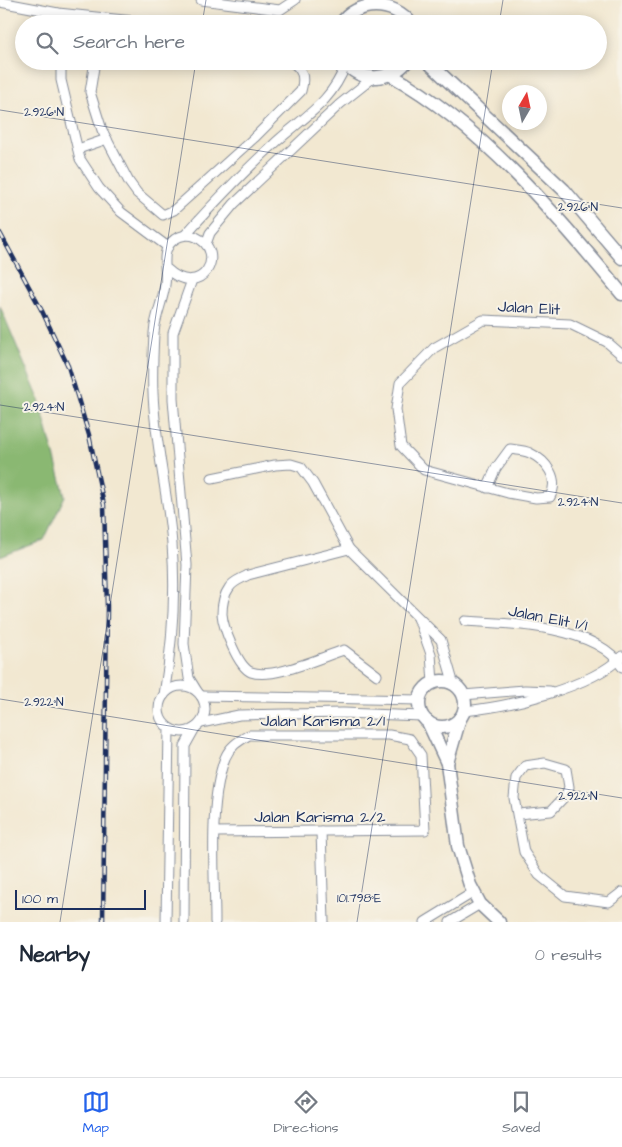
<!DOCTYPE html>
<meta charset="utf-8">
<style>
:root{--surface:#fff;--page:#f2f2f3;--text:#1f2937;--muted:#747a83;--line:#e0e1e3;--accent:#2563eb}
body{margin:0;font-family:"Architects Daughter",sans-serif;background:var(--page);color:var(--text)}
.compass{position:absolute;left:502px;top:85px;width:45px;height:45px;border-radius:50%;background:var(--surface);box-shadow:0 2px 12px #0003;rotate:9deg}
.scale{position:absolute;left:15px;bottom:12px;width:131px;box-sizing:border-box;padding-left:5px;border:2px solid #1b2f5e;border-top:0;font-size:14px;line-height:18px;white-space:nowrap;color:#1b2f5e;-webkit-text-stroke:4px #f7f3e8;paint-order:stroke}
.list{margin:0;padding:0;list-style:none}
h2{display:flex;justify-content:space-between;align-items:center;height:65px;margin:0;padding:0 20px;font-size:21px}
h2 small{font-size:16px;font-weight:400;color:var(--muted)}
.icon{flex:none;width:28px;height:28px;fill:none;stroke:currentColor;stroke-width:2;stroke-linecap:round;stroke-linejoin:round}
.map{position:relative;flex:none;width:622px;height:922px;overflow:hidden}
.search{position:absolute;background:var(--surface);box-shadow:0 2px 12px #0003;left:15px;right:15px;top:15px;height:55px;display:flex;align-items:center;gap:12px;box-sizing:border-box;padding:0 18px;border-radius:28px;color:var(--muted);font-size:19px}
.sheet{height:155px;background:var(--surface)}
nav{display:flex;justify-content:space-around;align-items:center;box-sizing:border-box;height:70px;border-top:1px solid var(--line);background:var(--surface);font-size:14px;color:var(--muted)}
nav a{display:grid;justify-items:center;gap:2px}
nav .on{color:var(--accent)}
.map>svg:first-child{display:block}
</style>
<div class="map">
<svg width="622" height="922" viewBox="0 0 622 922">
<rect width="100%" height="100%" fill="#f7f3e8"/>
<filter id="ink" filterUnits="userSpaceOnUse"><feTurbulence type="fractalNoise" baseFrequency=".02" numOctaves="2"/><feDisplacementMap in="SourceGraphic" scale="10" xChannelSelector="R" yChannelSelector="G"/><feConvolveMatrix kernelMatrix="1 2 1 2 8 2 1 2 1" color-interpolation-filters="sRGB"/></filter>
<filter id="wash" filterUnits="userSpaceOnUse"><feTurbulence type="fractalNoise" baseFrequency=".0096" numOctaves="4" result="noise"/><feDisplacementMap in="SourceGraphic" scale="20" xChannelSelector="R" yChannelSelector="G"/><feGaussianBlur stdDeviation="1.12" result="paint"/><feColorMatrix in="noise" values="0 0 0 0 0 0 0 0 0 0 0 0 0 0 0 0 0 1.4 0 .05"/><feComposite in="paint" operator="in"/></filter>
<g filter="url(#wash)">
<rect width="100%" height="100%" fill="#f2e8d1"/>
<path fill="#8ab872" stroke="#527468" d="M0,306L39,399L65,496L44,540L0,557Z"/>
</g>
<g filter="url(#ink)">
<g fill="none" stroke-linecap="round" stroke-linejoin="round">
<defs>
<g id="street">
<path d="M201,0L280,10L295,0"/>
<path d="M0,2L58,13"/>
<path d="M59,24L58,13L162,24"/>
<path d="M61,61V80L80,159L99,188L121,212L168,247"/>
<path d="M95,61L90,92L102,130L129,182L137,193L163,215L174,210L254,138L301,91C305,77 303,69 290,61"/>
<path d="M78,149L107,139"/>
<path d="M185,235C213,204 242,173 273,145C303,117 331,104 346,64"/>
<path d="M206,244L210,233L234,204L340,104L374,77"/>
<path d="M192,280L173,333V399L187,565L184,644L189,678L197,691"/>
<path d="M212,478L275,465L291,464L301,467L313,483L349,549L441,640L454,685"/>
<path d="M487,488L496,468L510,449C516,450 524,450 530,453C547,461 560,479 550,497L536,498L508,493L424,470L401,446L396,409L400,383L434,348L483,320L570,324L607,342L622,355"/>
<path d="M349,549L248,575C241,579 233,581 229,588C224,595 222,606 222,614C223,627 238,667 251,672C273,680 321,657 344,650L377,675"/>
<path d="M418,618L431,654L433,683"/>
<path d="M465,621C509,623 598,626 622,667"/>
<circle cx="182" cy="709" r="23"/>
<path d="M164,695C172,647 176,593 172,544C168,494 155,444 153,393C152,373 153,353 154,333C155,316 163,301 165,285C167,274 163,261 166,251C167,246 171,242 175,239C181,235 190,234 196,237C229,252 201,301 167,269"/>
<path d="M463,695L525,690L550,691"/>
<path d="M201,696L420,700"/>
<path d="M464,711C507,707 591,688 622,656"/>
<path d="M201,723L239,715L343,713L422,716"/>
<path d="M518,814L551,811L566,795L569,787L566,769L545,763L525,766L516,778L514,798L524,852L539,875L565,896L609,902L622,892"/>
<path d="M321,831L324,922"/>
<path d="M215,832L425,830L421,755L410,739L389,735H249C239,741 230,746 225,758C208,804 215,874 215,922"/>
<path d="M166,922L169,728"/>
<path d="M184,922L185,746L195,728"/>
<path d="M425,922L474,892"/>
<path d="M450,922L480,904"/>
</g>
<g id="secondary">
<path d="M341,24C356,0 394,0 411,24"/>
<path d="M344,61C360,84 391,81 407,61"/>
<path d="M427,61L564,190L622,258"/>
<path d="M391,75C481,125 557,215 622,294"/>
<circle cx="442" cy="704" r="23"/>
<path d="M428,722L447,763L458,846L470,885L480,904L499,922"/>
<path d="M447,763L460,718"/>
</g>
</defs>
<use href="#street" stroke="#868c98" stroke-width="11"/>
<use href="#secondary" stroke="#868c98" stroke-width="15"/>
<use href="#street" stroke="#fff" stroke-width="9"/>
<use href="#secondary" stroke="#fff" stroke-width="12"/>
<defs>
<path id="rail" d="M0,233L42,311L68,366L89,435L104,505L107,607L103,922"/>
</defs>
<use href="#rail" stroke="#1b2f5e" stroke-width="4.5"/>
<use href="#rail" stroke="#f7f3e8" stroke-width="2.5" stroke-dasharray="8" stroke-linecap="butt"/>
</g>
</g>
<path fill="none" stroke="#1b2f5e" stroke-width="1" stroke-opacity="0.45" d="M202,24L206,0M499,24L503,0M0,110L622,208M0,405L622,503M0,699L622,798M60,922L196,61M357,922L493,61"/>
<g text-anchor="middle" stroke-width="4" stroke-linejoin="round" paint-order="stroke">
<g font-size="16" fill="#1b2f5e" stroke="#f7f3e8">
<text transform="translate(529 307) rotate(3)" y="6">Jalan Elit</text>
<text transform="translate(548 617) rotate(11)" y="6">Jalan Elit 1/1</text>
<text x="323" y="726">Jalan Karisma 2/1</text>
<text x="320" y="822">Jalan Karisma 2/2</text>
</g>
</g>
<g font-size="12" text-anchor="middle" fill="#1b2f5e" stroke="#f7f3e8" stroke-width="4" stroke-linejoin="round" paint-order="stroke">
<text x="44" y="116">2.926°N</text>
<text x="578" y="211">2.926°N</text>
<text x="44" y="411">2.924°N</text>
<text x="578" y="506">2.924°N</text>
<text x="44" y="706">2.922°N</text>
<text x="578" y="800">2.922°N</text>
<text x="359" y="902">101.798°E</text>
</g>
</svg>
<svg class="compass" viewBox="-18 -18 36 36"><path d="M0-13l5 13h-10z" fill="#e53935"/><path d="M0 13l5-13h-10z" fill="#747a83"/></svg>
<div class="scale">100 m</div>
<div class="search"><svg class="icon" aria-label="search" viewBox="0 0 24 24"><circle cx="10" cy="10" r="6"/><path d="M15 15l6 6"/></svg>Search here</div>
</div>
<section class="sheet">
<h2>Nearby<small>0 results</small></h2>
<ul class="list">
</ul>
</section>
<nav>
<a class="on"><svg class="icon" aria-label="map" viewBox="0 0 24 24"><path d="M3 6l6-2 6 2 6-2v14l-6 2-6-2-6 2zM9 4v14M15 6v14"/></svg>Map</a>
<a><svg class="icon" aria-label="directions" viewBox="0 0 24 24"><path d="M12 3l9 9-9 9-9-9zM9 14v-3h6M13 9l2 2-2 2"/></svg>Directions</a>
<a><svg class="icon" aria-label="saved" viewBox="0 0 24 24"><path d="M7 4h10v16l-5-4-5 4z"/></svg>Saved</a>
</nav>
